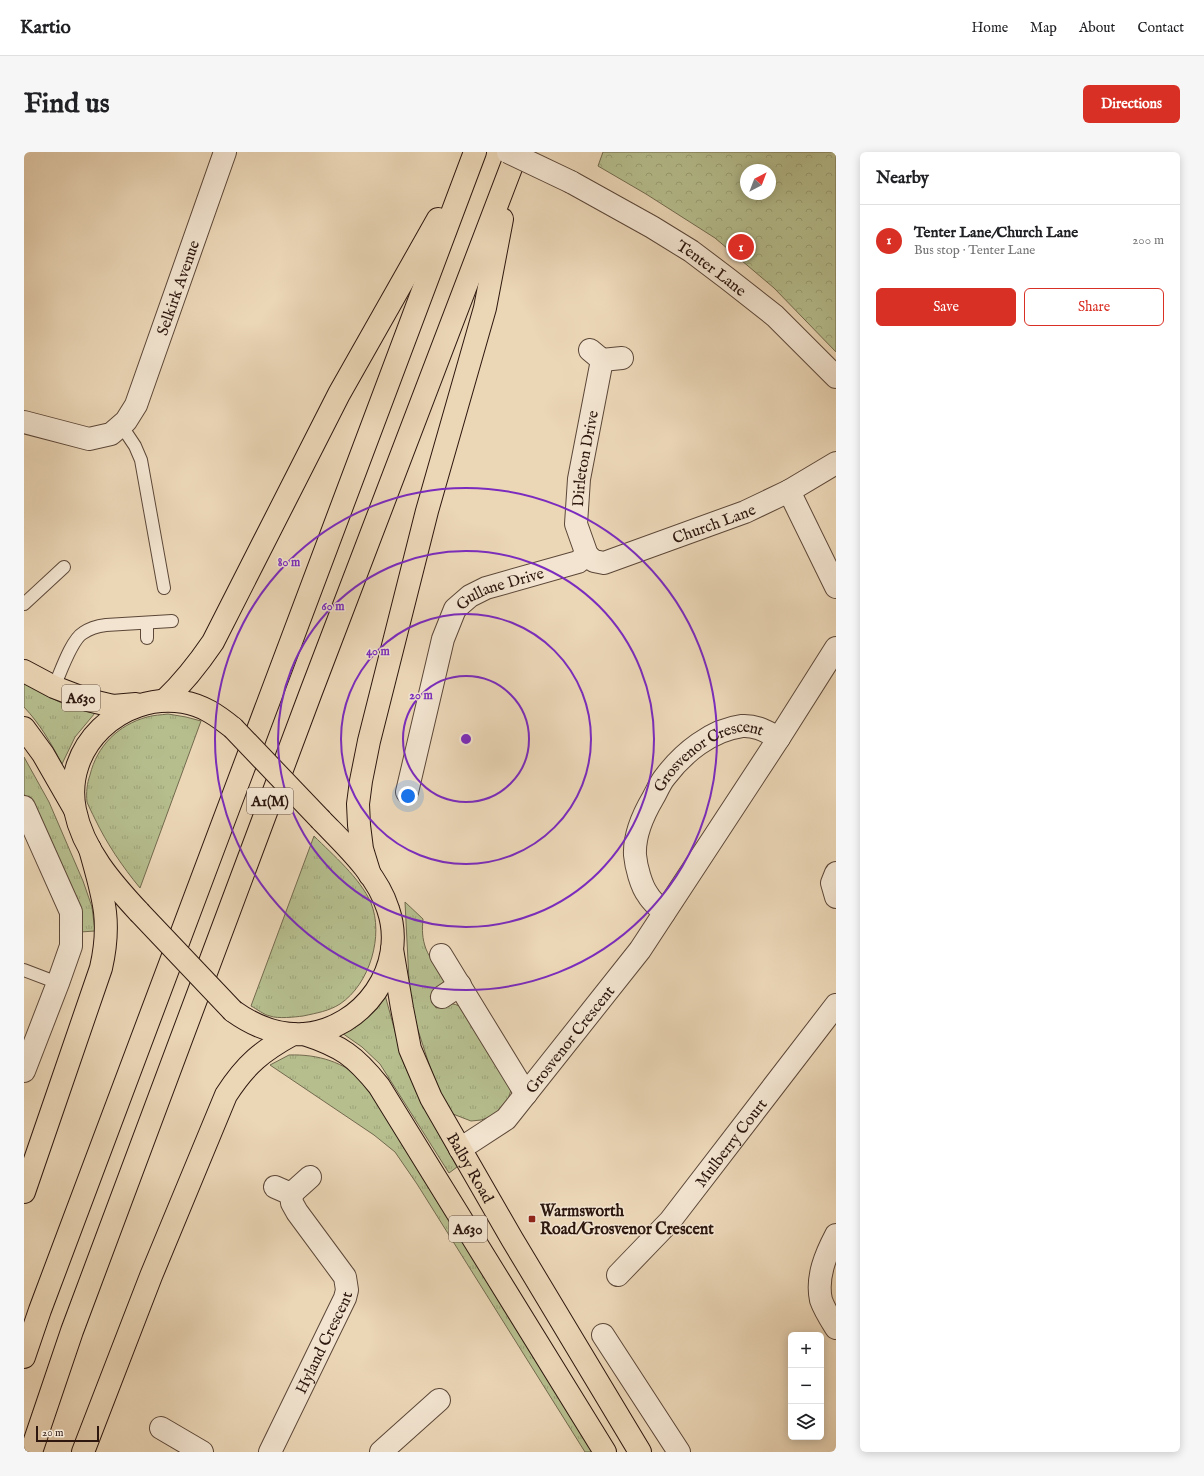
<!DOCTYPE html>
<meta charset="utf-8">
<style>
:root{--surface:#fff;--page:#f6f6f6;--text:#202124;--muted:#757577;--line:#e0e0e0;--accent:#d93025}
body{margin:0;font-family:"IM FELL English",serif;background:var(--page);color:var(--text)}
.controls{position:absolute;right:12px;bottom:12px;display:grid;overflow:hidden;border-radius:6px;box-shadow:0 2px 10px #0003}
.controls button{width:36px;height:36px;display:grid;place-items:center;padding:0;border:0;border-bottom:1px solid var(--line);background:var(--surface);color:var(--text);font:20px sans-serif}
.compass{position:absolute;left:716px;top:12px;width:36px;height:36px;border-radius:50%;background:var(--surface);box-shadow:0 2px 10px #0003;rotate:42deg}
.scale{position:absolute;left:12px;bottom:10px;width:63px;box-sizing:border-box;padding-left:4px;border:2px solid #2d170e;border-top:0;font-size:11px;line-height:14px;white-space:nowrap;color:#2d170e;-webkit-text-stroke:3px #f2e4d0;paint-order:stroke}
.you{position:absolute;left:384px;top:644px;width:14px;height:14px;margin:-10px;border:3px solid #fff;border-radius:50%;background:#1a73e8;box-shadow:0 0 0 6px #1a73e833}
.badge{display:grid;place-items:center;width:26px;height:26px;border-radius:50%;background:var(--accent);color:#fff;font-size:13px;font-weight:700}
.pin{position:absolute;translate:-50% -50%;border:2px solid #fff;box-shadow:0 1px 4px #0006}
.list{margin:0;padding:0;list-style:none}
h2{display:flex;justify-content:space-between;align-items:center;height:52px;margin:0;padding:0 16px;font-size:17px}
h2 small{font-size:13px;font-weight:400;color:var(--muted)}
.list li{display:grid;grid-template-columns:26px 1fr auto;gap:12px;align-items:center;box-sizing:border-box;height:72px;padding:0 16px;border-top:1px solid var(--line)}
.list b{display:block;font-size:15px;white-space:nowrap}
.list p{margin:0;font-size:13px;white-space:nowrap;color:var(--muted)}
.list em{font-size:13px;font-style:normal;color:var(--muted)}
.actions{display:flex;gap:8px;padding:12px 16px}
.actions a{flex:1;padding:9px 0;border:1px solid var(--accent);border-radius:6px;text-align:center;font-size:14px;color:var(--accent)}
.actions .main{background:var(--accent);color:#fff}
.icon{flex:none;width:22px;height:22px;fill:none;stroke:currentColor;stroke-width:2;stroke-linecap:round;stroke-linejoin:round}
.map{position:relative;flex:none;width:812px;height:1300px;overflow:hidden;border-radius:6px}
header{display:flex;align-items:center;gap:24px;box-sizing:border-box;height:56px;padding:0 20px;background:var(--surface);border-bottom:1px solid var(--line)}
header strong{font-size:19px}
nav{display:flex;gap:22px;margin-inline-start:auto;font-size:14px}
.intro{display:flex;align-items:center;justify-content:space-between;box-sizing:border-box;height:96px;padding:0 24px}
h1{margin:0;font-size:28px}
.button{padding:10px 18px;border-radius:6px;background:var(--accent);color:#fff;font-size:14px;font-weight:700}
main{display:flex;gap:24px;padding:0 24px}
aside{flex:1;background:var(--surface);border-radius:6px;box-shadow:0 2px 10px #0003}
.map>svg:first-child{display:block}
</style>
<header>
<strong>Kartio</strong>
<nav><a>Home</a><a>Map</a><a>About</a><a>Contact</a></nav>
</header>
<div class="intro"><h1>Find us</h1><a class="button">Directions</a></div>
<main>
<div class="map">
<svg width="812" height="1300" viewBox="0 0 812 1300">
<defs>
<pattern id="grass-tufts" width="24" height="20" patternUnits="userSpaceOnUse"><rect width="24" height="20" fill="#b6be8e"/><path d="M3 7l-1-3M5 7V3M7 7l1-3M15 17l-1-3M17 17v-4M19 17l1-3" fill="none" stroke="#9da379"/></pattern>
<pattern id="park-crowns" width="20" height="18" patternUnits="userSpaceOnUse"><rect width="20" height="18" fill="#b6be8e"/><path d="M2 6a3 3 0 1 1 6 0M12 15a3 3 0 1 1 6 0" fill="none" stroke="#9da379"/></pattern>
</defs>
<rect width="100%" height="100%" fill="#ebd6b6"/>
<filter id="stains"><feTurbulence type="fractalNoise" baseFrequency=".005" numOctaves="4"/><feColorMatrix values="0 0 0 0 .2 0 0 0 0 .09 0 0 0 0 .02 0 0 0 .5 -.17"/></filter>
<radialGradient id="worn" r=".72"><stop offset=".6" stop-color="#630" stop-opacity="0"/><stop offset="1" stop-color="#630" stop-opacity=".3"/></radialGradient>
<g fill="url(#grass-tufts)" stroke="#726a4e">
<path d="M0,530C23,544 44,557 71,561L51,585L38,612C27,591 16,572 0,555Z"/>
<path d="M144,562L162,565L177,569L116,736C98,714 83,692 71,667C68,661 65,655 63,650C62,641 63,631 66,623C73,594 94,573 123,565C130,563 137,563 144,562Z"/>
<path d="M0,605L25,650L59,729L68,755L71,779L56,780L4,648L0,642Z"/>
<path d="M290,684C309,703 336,726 347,751C360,783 346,832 316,852C305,859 293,861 279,864C271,865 254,867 246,864C240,863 233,857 227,854Z"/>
<path d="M381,750L399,767C398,778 398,786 402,797C410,818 435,826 406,844L412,856C424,852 427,849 439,856L484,929L487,938L483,951L477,958L469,964L457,968L447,969L429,962L424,955L415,939L404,909L394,878L386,848Z"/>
<path d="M361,843L380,912L397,949L433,1015L425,1021L356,912L338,895L318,881Z"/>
<path d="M265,903C294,902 320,910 341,930L570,1300H561L393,1032L371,1000L350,983L246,913Z"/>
</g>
<path fill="url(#park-crowns)" stroke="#726a4e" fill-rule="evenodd" d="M579,0H812V200L750,136L691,86L622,42L574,14ZM722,18H746V42H722Z"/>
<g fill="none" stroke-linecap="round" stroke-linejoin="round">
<defs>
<g id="service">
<path d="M97,273L111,294L117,308L140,436"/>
<path d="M0,452L40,415"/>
<path d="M123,471V486"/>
<path d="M30,535C36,522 47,488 59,481C66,476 74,474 82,473L148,469"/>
<path d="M0,818L34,831"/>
</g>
<g id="minor">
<path id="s1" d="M547,30L628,75L667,99L704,127L751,164L812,225"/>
<path d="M566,198L578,208L598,206"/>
<path id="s2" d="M0,270L65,287L87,282L102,269L112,253L201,0"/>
<path d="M765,339L812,435"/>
<path id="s3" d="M563,403L570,409L580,411L721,360L765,339L812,311"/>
<path id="s4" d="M563,403L552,372L555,327L578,208"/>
<path id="s5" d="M383,640L419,487L431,457L446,444L462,436L554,410L563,403"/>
<path d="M0,655L47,760V794L34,831L0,919"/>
<path d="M812,721L808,731L812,745"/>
<path id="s6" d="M640,761C635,755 628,750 624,743C617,734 612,714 611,703C610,683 619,663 629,646C633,639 636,631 641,625C659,601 687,578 718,574C732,573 743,580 755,586"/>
<path d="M417,803L502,942"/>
<path d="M418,845L436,833"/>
<path id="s7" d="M436,997L482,967L616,798L755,586L812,496"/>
<path d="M251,1035L267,1042L286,1025"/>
<path d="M812,1083C802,1102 792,1125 797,1148C800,1157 807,1168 812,1176"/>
<path id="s8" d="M594,1123L646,1069L812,853"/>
<path d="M579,1183L655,1300"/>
<path d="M137,1276L178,1300"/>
<path id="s9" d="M246,1300L321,1146L323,1138L321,1125L273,1060L268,1051L267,1042"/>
<path d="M357,1300L415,1248"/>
</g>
<g id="primary">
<path d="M0,519L30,535L64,548L89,554L112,552"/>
<path d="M0,576L19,602L50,656"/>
<path d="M115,760C88,731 59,698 51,658C38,595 97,540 159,550C179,553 194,564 209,576"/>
<path id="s10" d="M368,797L378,856L386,897L407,946L488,1087L616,1300"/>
<path d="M209,859C230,874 253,884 280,882C339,877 384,815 364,757C353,722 322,694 297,668"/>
<path d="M280,882C317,894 331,904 355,934L581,1300"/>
</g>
<g id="motorway">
<path d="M141,548C160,530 174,512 189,490L315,242L414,67"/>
<path d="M346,723L338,697L335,673L334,652L337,629L345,589L403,359L461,156L478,67"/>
<path d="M0,1040L77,816C88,768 79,744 66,697"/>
<path d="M0,1205L16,1158L451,0"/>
<path d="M7,1300L48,1179L287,540L493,0"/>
<path d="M59,1300L127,1124L202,943C222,912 238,899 269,882"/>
</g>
</defs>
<use href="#service" stroke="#5c4738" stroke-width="14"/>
<use href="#minor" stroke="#5c4738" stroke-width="24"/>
<use href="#primary" stroke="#2d170e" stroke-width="24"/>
<use href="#motorway" stroke="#2d170e" stroke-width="24"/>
<use href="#service" stroke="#f2e4d0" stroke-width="12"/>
<use href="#minor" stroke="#f2e4d0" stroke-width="22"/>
<use href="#primary" stroke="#ebd6b6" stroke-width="22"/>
<use href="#motorway" stroke="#ebd6b6" stroke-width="22"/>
<defs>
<path id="minor-bridge" d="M484,0L547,30"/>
<g id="primary-bridge">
<path d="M209,576L297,668"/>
<path d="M115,760L209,859"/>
</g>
</defs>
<use href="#minor-bridge" stroke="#5c4738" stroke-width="24" stroke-linecap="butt"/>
<use href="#primary-bridge" stroke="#2d170e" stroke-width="24" stroke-linecap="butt"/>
<use href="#minor-bridge" stroke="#f2e4d0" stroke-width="22"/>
<use href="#primary-bridge" stroke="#ebd6b6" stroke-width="22"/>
</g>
<g fill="none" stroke="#7b2cbf" stroke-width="2">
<circle cx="442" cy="587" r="63"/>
<circle cx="442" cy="587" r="125"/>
<circle cx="442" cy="587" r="188"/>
<circle cx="442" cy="587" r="251"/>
</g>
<rect fill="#8f2418" stroke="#f2e4d0" stroke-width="1.5" x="504" y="1063" width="8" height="8" rx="2"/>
<g text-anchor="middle" stroke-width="3" stroke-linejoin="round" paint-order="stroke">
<g fill="#f2e4d0" stroke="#685448" stroke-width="1">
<rect x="38" y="533" width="38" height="26" rx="3"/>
<rect x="223" y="636" width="46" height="26" rx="3"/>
<rect x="425" y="1064" width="38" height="26" rx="3"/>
</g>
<g font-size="15" font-weight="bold" fill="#2d170e">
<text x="57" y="551">A630</text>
<text x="246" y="654">A1(M)</text>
<text x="444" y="1082">A630</text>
</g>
<g font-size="16" fill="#2d170e" stroke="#f2e4d0">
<text dy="6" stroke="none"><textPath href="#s1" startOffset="165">Tenter Lane</textPath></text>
<text dy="6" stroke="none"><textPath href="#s2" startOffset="253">Selkirk Avenue</textPath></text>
<text dy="6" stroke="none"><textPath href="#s4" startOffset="99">Dirleton Drive</textPath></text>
<text dy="6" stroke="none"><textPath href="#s3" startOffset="136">Church Lane</textPath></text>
<text dy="6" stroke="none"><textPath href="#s5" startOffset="240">Gullane Drive</textPath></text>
<text dy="6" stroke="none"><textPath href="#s6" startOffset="202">Grosvenor Crescent</textPath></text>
<text dy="6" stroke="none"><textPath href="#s7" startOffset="157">Grosvenor Crescent</textPath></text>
<text dy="6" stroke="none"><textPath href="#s8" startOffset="174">Mulberry Court</textPath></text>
<text dy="6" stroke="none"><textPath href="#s10" startOffset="235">Balby Road</textPath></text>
<text dy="6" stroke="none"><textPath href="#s9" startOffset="122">Hyland Crescent</textPath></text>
</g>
<g font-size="16" font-weight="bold" fill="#2d170e" stroke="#f2e4d0" text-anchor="start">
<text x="516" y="1064">Warmsworth<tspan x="516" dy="18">Road/Grosvenor Crescent</tspan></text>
</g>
</g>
<circle cx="442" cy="587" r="6" fill="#7b2cbf" stroke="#f2e4d0" stroke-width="2"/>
<g font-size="12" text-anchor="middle" font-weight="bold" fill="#7b2cbf" stroke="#f2e4d0" stroke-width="3" stroke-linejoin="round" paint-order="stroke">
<text x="265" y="414">80 m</text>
<text x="309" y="458">60 m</text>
<text x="354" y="503">40 m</text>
<text x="397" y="547">20 m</text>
</g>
<rect width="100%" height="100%" filter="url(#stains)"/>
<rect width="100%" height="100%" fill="url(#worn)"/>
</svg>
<div class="controls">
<button>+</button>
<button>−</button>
<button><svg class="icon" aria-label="layers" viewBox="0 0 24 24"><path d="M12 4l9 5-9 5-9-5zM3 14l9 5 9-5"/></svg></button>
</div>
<svg class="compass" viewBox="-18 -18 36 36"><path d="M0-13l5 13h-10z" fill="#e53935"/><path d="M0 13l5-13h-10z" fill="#757577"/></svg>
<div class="scale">20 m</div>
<div class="you"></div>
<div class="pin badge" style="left:717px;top:95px">1</div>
</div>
<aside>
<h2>Nearby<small></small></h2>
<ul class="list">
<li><span class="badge">1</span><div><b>Tenter Lane/Church Lane</b><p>Bus stop · Tenter Lane</p></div><em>200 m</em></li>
</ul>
<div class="actions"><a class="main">Save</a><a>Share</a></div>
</aside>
</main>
